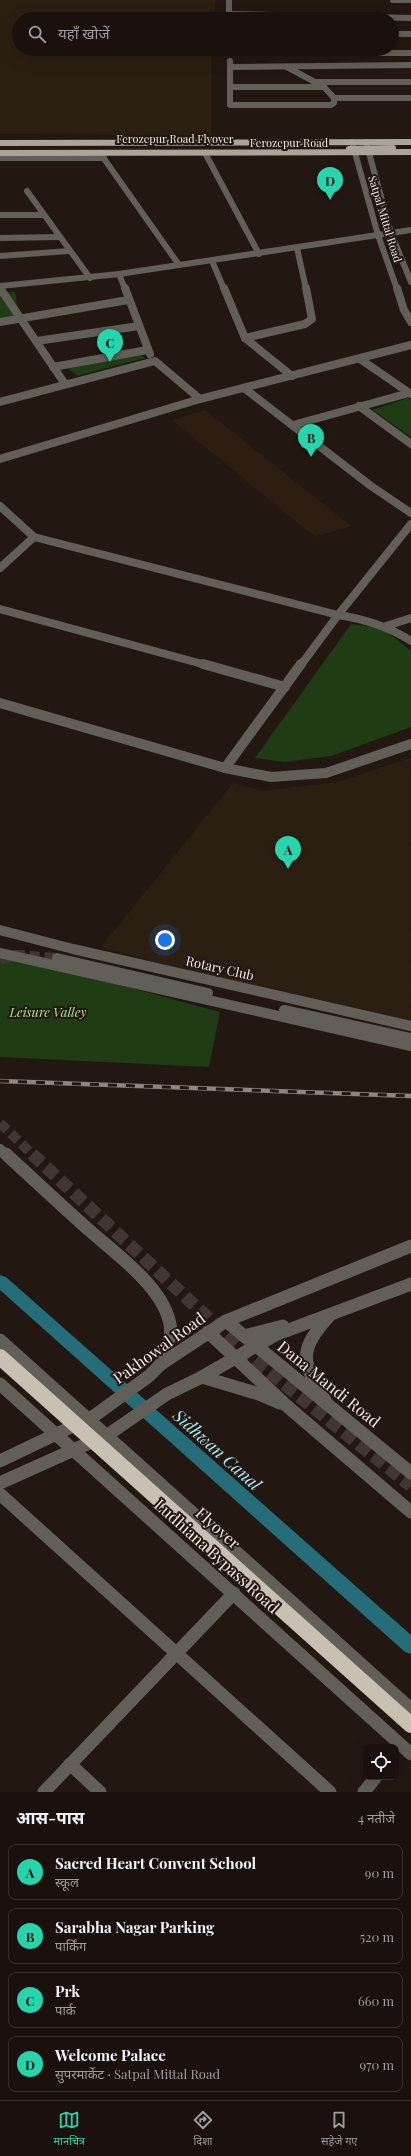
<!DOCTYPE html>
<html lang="hi">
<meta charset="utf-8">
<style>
:root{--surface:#1a110e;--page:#231a17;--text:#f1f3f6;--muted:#9f9d9e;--line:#38312e;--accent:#27d5ad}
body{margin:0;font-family:"Playfair Display","Noto Sans Devanagari",serif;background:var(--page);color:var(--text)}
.controls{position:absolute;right:12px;bottom:12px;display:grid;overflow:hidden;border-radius:8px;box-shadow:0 4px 16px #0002}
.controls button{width:36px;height:36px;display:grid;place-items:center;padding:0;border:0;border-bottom:1px solid var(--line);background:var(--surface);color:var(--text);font:20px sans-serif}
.you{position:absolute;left:165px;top:940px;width:14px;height:14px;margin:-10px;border:3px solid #fff;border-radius:50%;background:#1a73e8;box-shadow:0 0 0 6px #1a73e833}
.badge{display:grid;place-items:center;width:26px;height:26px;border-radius:50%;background:var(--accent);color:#111;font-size:13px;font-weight:700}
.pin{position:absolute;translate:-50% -33px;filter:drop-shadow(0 1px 2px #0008)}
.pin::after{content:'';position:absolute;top:21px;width:14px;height:12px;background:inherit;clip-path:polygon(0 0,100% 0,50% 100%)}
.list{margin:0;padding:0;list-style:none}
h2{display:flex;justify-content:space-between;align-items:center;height:52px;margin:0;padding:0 16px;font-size:17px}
h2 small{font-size:13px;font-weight:400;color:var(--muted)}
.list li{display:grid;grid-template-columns:26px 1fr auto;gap:12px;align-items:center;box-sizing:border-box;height:56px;margin:0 8px 8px;padding:0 8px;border:1px solid var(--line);border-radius:8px}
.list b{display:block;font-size:15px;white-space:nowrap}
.list p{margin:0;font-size:13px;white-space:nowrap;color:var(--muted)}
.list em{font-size:13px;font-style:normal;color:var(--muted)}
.icon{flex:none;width:22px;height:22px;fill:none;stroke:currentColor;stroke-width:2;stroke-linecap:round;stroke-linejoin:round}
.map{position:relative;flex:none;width:411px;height:1792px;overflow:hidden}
.search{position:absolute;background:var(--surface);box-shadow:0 4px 16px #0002;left:12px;right:12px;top:12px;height:44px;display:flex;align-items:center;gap:10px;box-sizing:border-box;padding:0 14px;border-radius:22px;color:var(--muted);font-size:15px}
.sheet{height:308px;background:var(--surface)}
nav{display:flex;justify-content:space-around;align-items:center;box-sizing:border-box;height:56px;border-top:1px solid var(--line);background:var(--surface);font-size:11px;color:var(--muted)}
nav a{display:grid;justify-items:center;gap:2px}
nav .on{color:var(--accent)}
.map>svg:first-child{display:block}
</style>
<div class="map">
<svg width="411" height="1792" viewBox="0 0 411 1792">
<rect width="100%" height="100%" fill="#231712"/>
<path fill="#2c1e13" d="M205,410L351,526L315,537L172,420Z"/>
<g fill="#2b1f12">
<path d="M0,0H216L213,19H19V49H211V135L0,134Z"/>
<path d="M410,758L411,1024L243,987L101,947L233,783L262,791L337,782Z"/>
</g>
<g fill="#1f3c15">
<path d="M0,292H15L19,317L0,320Z"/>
<path d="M141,355L145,358L77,376L65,366Z"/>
<path d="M408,398L411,400V437L372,410Z"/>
<path d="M351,624L382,628L411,651V727L331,756L285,762L255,758Z"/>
<path d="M0,948L105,981L220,1012L209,1067L0,1057Z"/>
</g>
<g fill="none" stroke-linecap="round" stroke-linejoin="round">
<path fill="#256d78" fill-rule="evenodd" d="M0,1275L6,1277L411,1635V1654L405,1652L0,1290Z"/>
<g stroke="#423632" stroke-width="10" stroke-dasharray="10 5" stroke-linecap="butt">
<path d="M0,959L18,955L57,958"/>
<path d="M0,1123L33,1155"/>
</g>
<path stroke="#423632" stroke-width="13" stroke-dasharray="13 6" stroke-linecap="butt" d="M32,1154L249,1356L411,1486"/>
<g stroke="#625f59" stroke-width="6">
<path d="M229,0V19"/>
<path d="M393,0H411"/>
<path d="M229,14L411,18"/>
<path d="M392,34H411"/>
<path d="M230,53H411"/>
<path d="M230,61V105H331L334,103V98"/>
<path d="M230,67L411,65"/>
<path d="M287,67L324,87L334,98H411"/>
<path d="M317,82H411"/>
<path d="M230,87H324"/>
<path d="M352,142L378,235L397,289"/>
<path d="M366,142L391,233L411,282"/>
<path d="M100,153L179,265"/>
<path d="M205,153L259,254"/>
<path d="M0,158H104"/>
<path d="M27,191L90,278"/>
<path d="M0,215H43"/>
<path d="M0,238L59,237"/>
<path d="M297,248L306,289"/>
<path d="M0,256L69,251"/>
<path d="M212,261L224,289"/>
<path d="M119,274L125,289"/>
<path d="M0,286L119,274L411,230"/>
<path d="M0,288L1,289"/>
</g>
<g stroke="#625f59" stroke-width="8">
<path d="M0,288L65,384"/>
<path d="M125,288L150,354"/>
<path d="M224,288L245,338L292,376"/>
<path d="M397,288L404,310L411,322"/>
<path d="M0,322L128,300"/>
<path d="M245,338L305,324L312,319L306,288"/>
<path d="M37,341L139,326"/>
<path d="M360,359L411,394"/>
<path d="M53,367L147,350"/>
<path d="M244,388L371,486L411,513"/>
<path d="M0,402L155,361L200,399"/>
<path d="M359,406L411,444"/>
<path d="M293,425L409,393"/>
<path d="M0,459L200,399L411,345"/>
<path d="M0,506L34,537L338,615C365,619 388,626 411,641"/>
<path d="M0,568L34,537"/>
<path d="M0,609L206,665"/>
<path d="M386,626L411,618"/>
<path d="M301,665L338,615L411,524"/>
</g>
<g stroke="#625f59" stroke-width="10">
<path d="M203,664L285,687"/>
<path d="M0,703L225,768L271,777L326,773L411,744"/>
<path d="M225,768L301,664"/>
<path d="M0,930L73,949L411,1026"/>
<path d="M0,953L411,1046"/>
<path d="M57,958L208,993"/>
<path d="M284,1010L411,1038"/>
<path d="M0,1149L7,1155"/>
</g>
<g stroke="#625f59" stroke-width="13">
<path d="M6,1154C33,1179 61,1205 89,1230C115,1253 160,1285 169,1320C174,1335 166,1350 161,1364"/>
<path d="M226,1321L411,1473"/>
<path d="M208,1332L288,1407L411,1512"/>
<path d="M244,1336L283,1326"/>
<path d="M0,1340L411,1709"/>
<path d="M202,1377L259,1394L280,1403"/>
<path d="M0,1384L411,1754"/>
<path d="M325,1400C301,1360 298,1351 330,1315"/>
<path d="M0,1461L94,1416L149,1376L161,1364L226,1321L411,1246"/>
<path d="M0,1483L109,1434L167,1394L202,1377L275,1335L411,1284"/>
<path d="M0,1494L330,1792"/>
<path d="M70,1764L100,1792"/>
<path d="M44,1792L234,1593"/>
<path d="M364,1792L376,1777"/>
</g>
<g stroke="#aba499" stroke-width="6">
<path d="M0,143L411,142"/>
<path d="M0,153L411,152"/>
</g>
<defs>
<path id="rail" d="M0,1081L411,1096"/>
</defs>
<use href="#rail" stroke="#8e8480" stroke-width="4.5"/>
<use href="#rail" stroke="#231712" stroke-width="3" stroke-dasharray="9" stroke-linecap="butt"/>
<path stroke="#aba499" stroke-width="6" d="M349,149L393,148"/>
<path stroke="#c8c0b2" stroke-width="16" d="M0,1357L411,1725"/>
</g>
<g text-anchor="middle" stroke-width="4" stroke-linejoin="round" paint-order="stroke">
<g font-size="11" fill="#f2e9e6" stroke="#231712">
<text x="175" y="143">Ferozepur Road Flyover</text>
<text x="289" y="147">Ferozepur Road</text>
<text transform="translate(385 219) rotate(73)" y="4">Satpal Mittal Road</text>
</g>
<g font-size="13" fill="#f2e9e6" stroke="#231712">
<text transform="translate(220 968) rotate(13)" y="5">Rotary Club</text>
</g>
<g font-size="13" font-style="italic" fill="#a9e396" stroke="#231712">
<text x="48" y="1017">Leisure Valley</text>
</g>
<g font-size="16" fill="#f2e9e6" stroke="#231712">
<text transform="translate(159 1348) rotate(-36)" y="6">Pakhowal Road</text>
<text transform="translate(329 1384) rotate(39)" y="6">Dana Mandi Road</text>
<text transform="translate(218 1528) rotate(42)" y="6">Flyover</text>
<text transform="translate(217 1556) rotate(42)" y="6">Ludhiana Bypass Road</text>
</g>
<g font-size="17" font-style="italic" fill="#a9f0fb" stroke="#231712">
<text transform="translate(217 1450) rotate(42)" y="6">Sidhwan Canal</text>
</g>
</g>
</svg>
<div class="controls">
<button><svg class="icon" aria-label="locate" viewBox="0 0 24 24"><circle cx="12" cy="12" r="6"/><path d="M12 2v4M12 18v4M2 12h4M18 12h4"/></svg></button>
</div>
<div class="you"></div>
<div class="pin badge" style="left:288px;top:869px">A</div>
<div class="pin badge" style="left:311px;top:457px">B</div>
<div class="pin badge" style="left:110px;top:362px">C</div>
<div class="pin badge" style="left:330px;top:200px">D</div>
<div class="search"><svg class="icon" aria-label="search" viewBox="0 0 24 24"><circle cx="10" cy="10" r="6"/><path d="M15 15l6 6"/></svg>यहाँ खोजें</div>
</div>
<section class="sheet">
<h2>आस-पास<small>4 नतीजे</small></h2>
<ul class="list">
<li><span class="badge">A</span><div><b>Sacred Heart Convent School</b><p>स्कूल</p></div><em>90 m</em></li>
<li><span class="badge">B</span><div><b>Sarabha Nagar Parking</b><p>पार्किंग</p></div><em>520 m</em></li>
<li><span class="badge">C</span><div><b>Prk</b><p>पार्क</p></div><em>660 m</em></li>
<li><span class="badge">D</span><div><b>Welcome Palace</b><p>सुपरमार्केट · Satpal Mittal Road</p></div><em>970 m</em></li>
</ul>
</section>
<nav>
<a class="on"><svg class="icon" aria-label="map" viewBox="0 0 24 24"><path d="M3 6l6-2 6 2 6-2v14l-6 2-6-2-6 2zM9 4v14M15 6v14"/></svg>मानचित्र</a>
<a><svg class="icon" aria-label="directions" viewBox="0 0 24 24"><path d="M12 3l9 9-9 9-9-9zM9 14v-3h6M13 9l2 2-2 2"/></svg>दिशा</a>
<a><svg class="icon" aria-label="saved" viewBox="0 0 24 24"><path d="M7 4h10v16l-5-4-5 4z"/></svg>सहेजे गए</a>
</nav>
